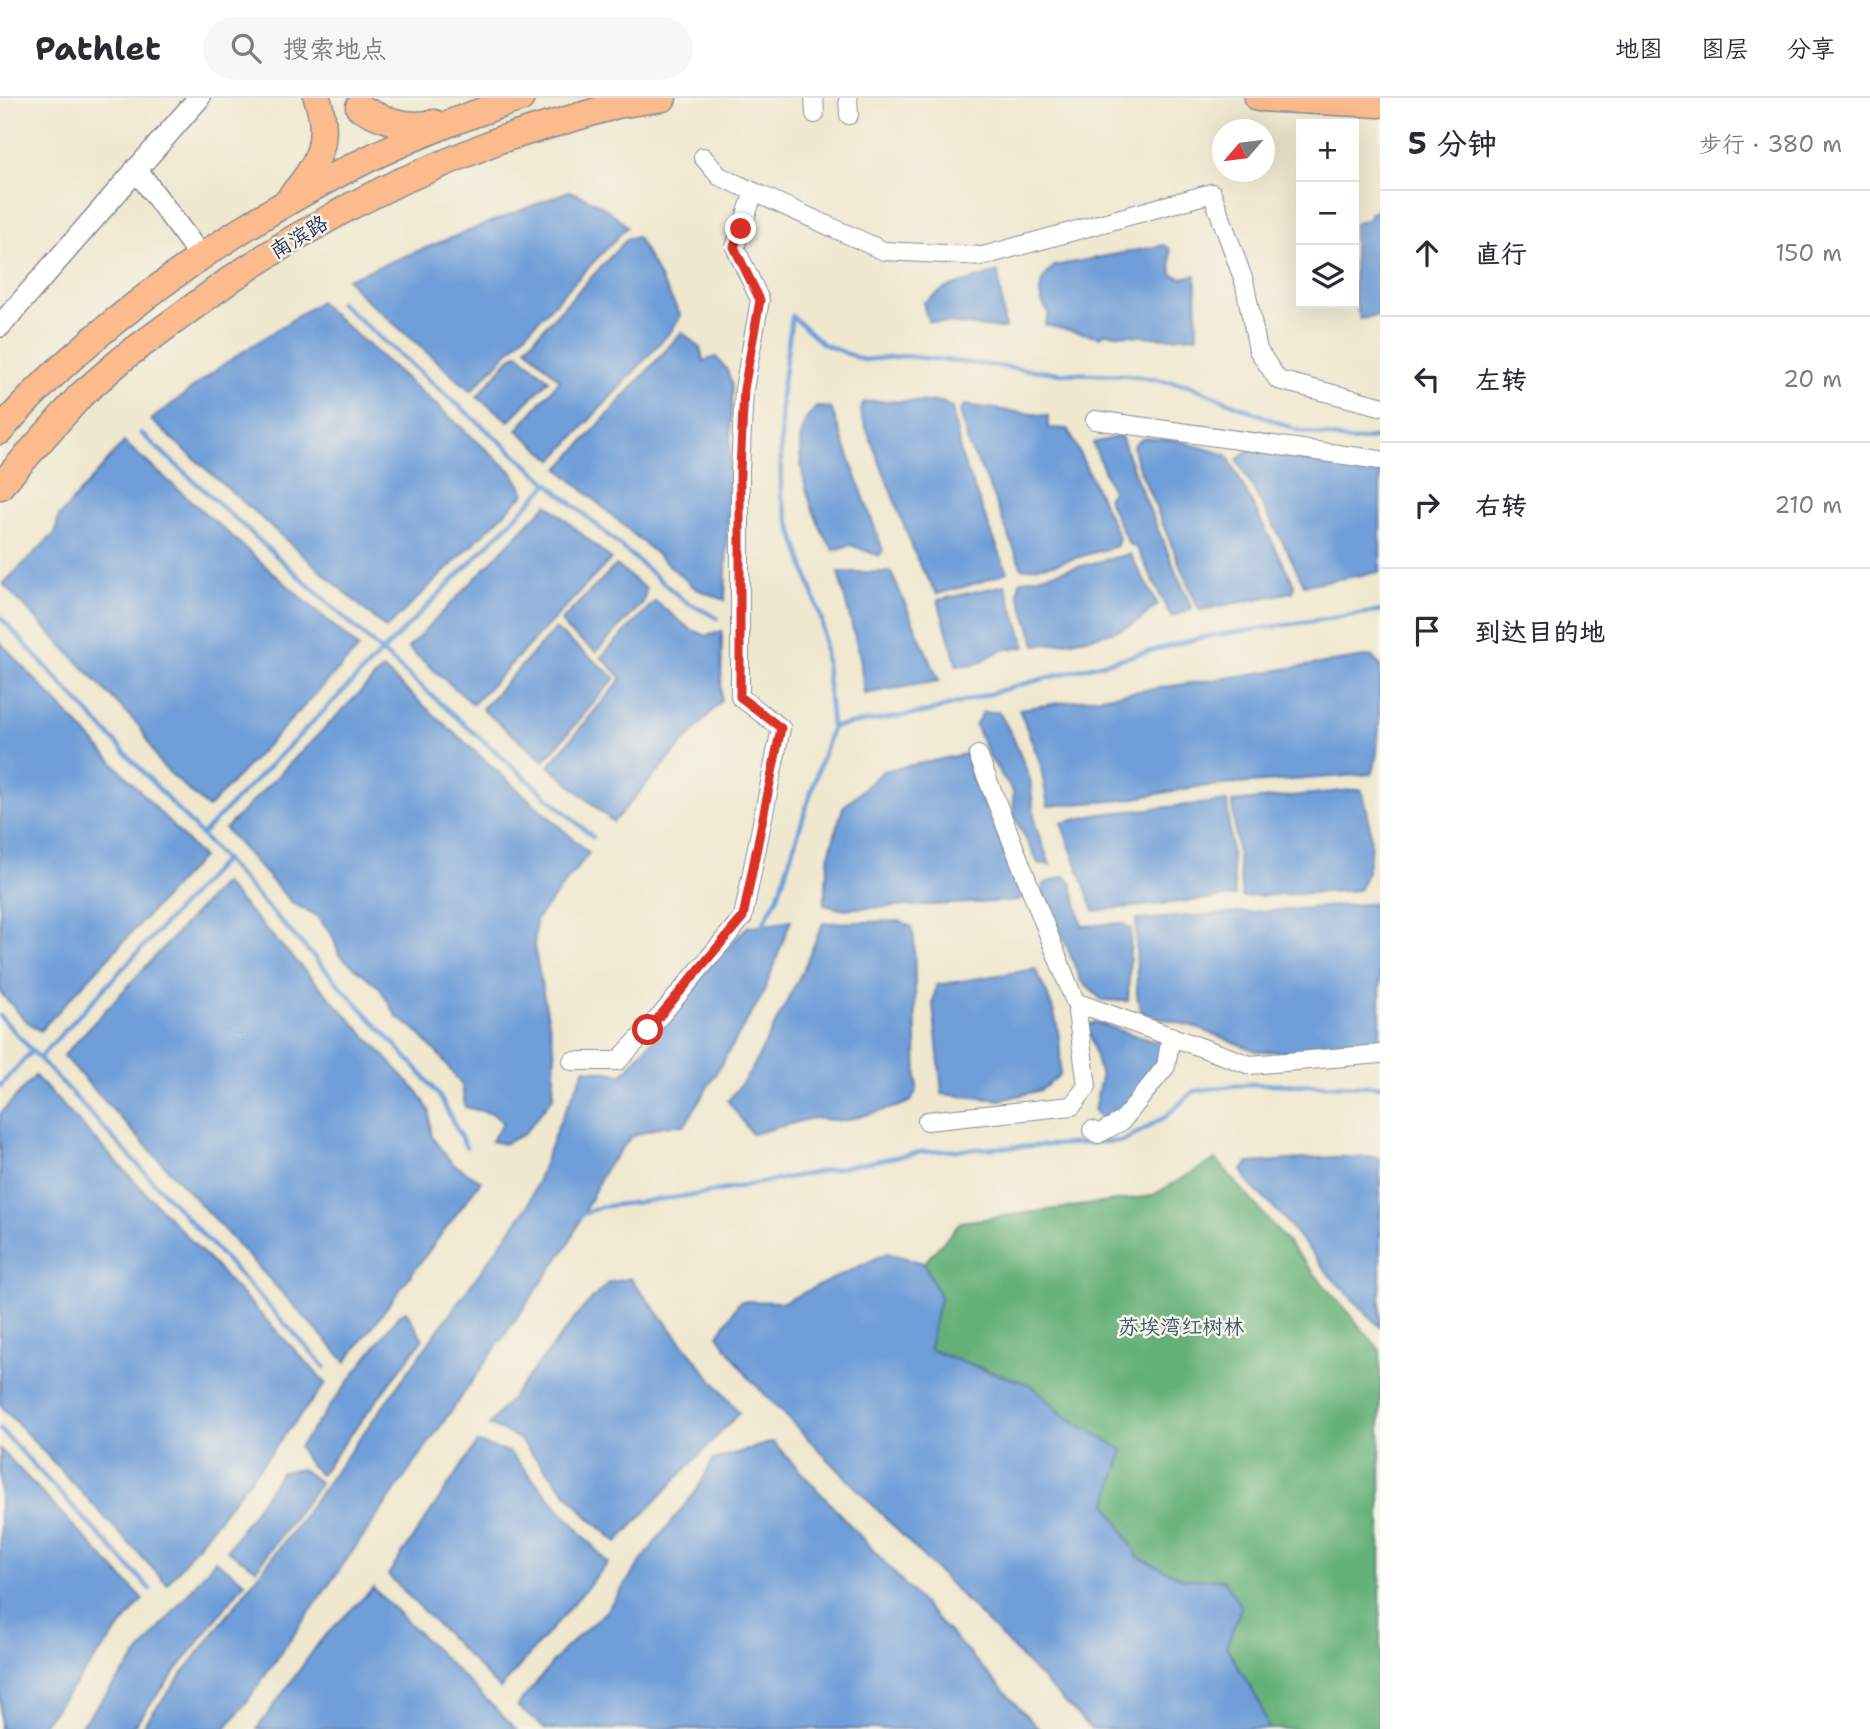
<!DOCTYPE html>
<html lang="zh">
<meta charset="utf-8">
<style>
:root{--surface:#fff;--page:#f7f7f7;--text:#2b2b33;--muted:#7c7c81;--line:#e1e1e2}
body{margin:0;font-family:"Shantell Sans","LXGW WenKai TC",sans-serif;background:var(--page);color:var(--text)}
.controls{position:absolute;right:21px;top:21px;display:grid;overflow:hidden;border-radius:0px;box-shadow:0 7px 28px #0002}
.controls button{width:63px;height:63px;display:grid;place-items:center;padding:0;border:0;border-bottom:2px solid var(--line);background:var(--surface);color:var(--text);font:35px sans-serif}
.compass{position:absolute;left:1212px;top:21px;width:63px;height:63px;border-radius:50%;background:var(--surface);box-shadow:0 7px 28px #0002;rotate:242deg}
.stop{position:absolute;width:21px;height:21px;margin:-16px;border:5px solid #d93025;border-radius:50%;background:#fff}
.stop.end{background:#d93025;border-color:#fff;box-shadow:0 2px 7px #0008}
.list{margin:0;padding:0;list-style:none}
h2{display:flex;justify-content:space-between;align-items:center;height:91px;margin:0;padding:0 28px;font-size:30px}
h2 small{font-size:23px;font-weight:400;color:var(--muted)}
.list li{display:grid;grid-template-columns:46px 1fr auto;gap:21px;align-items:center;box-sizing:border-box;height:126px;padding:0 28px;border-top:2px solid var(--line)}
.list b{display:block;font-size:26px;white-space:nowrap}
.list em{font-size:23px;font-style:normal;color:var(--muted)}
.icon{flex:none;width:38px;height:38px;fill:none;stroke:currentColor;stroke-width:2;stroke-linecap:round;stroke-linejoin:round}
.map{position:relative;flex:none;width:1380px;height:1631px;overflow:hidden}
header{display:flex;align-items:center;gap:42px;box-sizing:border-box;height:98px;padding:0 35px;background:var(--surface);border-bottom:2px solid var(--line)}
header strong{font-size:33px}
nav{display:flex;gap:38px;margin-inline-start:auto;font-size:24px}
.search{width:490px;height:63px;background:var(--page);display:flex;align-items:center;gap:18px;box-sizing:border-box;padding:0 24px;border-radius:38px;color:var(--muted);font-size:26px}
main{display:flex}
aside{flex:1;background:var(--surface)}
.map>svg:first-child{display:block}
</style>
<header>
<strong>Pathlet</strong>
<div class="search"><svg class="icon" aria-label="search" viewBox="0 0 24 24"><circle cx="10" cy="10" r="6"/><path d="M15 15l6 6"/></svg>搜索地点</div>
<nav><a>地图</a><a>图层</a><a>分享</a></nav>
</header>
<main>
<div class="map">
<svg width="1380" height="1631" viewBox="0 0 1380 1631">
<rect width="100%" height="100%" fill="#f7f3e8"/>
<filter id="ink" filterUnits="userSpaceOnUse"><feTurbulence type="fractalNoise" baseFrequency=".0143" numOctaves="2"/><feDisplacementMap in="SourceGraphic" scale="14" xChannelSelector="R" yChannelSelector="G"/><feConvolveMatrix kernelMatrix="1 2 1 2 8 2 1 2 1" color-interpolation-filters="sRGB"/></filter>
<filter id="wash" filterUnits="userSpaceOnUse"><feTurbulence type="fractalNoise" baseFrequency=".00686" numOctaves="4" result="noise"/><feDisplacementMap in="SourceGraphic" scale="28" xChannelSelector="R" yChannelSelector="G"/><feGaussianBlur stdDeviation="1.57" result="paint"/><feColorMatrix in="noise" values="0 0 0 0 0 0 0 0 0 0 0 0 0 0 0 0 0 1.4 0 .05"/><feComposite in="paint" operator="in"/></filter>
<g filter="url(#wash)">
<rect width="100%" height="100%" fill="#efe8cf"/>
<path fill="#65b078" stroke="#40706b" stroke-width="2" d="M1216,1061L1380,1252V1631H1268L1259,1604L1226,1549L1241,1509L1224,1482L1184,1481L1139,1460L1107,1406L1123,1352L1063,1317L1031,1287L928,1251L940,1199L924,1165L961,1124L1151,1098Z"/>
<g fill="#6f9ed8" stroke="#45669b" stroke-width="2">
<path d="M569,93C590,101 612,111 627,129L471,293L360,196L347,181Z"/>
<path d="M1377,112L1380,121V218L1360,221L1354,198V126L1369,121L1370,116Z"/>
<path d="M637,139L681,218L671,233L553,362L517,332L560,282L526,249L628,140Z"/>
<path d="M1164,147L1170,151L1172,176L1181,180L1196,177L1197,238L1165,240L1105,235L1100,239L1045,227L1049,215C1034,197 1039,183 1054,168Z"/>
<path d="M998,174L1005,231L928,223L923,205L946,190Z"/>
<path d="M319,204L513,375L525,395L386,531L151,322L224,266Z"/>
<path d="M682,234L700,250L704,263L716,259L727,272L732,288L725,502L696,491L559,371Z"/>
<path d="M518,255L549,282L509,323L477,299L508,262Z"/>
<path d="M874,303L942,304L952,310L961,357L1007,474L981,484L937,496L919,466L860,314L863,305Z"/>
<path d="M964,307L1048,318V330L1068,331L1119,439L1117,448L1055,466L1022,471L985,378L969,349L960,313Z"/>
<path d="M816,309L831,310L883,452L879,458L851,447L834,452C813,426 789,354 806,322C809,317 813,313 816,309Z"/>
<path d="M1121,338L1137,382L1192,511L1171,519L1137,450L1129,446L1107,400L1112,393L1093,345Z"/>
<path d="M1143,340L1177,342L1227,357L1294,486L1293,494L1199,512L1136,363L1133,348Z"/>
<path d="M124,344L359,550L208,710L160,666L140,629L3,486L56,434L58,420Z"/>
<path d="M1249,351L1344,369L1380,373V474L1304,487L1287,452L1237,362Z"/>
<path d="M547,406L611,461L473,606L408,550Z"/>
<path d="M1130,456L1158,507C1151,511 1147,516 1141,521C1123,536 1060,546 1036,547L1018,495L1020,483Z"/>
<path d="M616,467L646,491L643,505L596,554L567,532L561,523Z"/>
<path d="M891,474L939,583L864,596L860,559L838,474Z"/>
<path d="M1005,487L1026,549L1001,552L977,566L957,568L938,502Z"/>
<path d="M655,503L690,531L707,538L722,533L721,603L613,724L549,668L622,580L601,559Z"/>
<path d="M555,531L615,580L544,663L482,611Z"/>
<path d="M0,544L202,759L40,933L25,922L0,894Z"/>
<path d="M1371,558L1380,567C1380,589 1380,662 1372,676L1196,689L1124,702L1048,708L1040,664L1019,611Z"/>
<path d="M383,571L589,755L536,822L534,848L555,956L553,999L524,1036L504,1046L491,1043L503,1025L493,1016L465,1009L462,988L440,958L413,930L397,919L379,889L339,857L333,839L316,817L292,805L225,731Z"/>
<path d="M983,614H999L1013,639L1030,681L1035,726L1050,767L1038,765L1014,718L1013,694L990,660L975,627Z"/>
<path d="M966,656L973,683L1025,798L1017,803L840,811L824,807L829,756L843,709L883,673Z"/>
<path d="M1361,691C1372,721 1376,764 1359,792L1242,799L1232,704Z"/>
<path d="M1227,703L1235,798L1094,813L1061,725L1100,716Z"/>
<path d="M1065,778L1071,784L1082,828L1122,825L1131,831L1128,903L1102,902L1081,883L1058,827L1042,795L1043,786Z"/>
<path d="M223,785L419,995L430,1014V1026L432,1039L452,1065L481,1083L346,1264L63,958Z"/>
<path d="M1380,805V935L1377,942L1365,947L1342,946L1293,954L1256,953L1195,929L1142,915L1137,898L1136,822Z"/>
<path d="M791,822L763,896L685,1027L662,1028L631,1039L605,1071L568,1147L243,1609L225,1631H140L296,1428L528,1108L558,1028L585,971L623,976L657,937L706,873L747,829Z"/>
<path d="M901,823L911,829L914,840L917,991L911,1003L900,1008L843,1023L813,1020L752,1036L728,1003L751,973L803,872L823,825Z"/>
<path d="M1035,871C1055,908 1062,934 1060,977L1041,992L1001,1002L942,996L933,906L936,887Z"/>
<path d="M1095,924L1152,943H1162L1164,966L1130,1010L1104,1023L1094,1013L1101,979L1091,940L1085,929Z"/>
<path d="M35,978L326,1285L167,1486L0,1307V1016Z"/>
<path d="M1332,1059H1378L1380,1063V1229L1331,1179L1282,1118L1250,1087L1242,1072L1249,1065Z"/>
<path d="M887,1155L924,1165L940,1199L929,1251L981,1271L1031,1287L1063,1317L1123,1352L1107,1406L1139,1460L1184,1481L1224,1482L1241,1509L1226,1549L1259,1604L1268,1631H1091L748,1279L718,1237L740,1203L784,1204Z"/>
<path d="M630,1180L739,1315L617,1444L587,1418L518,1340L489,1327L585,1208L608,1185Z"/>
<path d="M406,1213L423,1241L320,1377L306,1362L299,1349L399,1217Z"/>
<path d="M773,1344L1039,1631H545L517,1608L563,1552L606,1513L655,1444L697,1392L713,1362Z"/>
<path d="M477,1345L509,1354L608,1465L500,1591L388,1477Z"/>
<path d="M0,1351L143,1501L39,1631H0Z"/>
<path d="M302,1371L320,1385L256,1471L227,1452L281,1374Z"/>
<path d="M215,1462L245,1484L131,1631H78Z"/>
<path d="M373,1490L516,1631H257L321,1542Z"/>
</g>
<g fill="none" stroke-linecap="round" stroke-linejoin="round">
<g stroke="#6f9ed8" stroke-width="4.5">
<path d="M339,204L683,502L717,520"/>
<path d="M141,335L382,554L593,739"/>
<path d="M0,519L420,974L440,999L466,1049"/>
<path d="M832,629L822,523L781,398V298L792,218L823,246L863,262L905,258L1059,275L1128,277L1188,287L1297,332L1352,343L1380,339"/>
<path d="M202,736L548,386"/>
<path d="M760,831L778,798L832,629L928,614L1016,588L1204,539L1380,513"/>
<path d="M0,918L325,1269"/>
<path d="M39,960L225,761"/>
<path d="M0,988L32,953"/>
<path d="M579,1118L600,1109L702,1096L922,1054L1124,1043L1165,1019L1194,993L1249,986L1380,988"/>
<path d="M0,1331L150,1491"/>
</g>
</g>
</g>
<g filter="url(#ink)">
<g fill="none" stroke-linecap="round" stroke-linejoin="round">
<defs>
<g id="minor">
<path d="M814,0L815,16"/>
<path d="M848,0L849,17"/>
<path d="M703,59L719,78L884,153L983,158L1212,95L1244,183L1258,252L1278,282L1380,308"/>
<path d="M1095,322L1380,362"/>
<path d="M978,657L1075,904L1250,967L1380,956"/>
<path d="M572,963H618L662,916L743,819L781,630L740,599V372L744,291L760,202L735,149L754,94"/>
<path d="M927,1023L1072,1008L1087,988L1077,914L1088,909"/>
<path d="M1092,1032L1098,1036L1122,1023L1166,968L1171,938"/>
</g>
<g id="tertiary">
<path d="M136,71L201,159"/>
<path d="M0,228L199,0"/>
</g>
<g id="primary">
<path d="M1258,0L1380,6"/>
<path d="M359,9C383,22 406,31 434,25"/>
<path d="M292,97C319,67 331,40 317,0"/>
<path d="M0,333C45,280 97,236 152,194C264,110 387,42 521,0"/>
<path d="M0,388L81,297L126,258L234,179L293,141L351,108L399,84L499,42L617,7L663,0"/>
</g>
</defs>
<use href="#minor" stroke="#858c96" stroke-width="20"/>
<use href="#tertiary" stroke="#858c96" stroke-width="24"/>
<use href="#primary" stroke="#858c96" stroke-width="29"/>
<use href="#minor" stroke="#fff" stroke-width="18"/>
<use href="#tertiary" stroke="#fff" stroke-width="21"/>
<use href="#primary" stroke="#fbbb8c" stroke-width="26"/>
</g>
</g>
<g fill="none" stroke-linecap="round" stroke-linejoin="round" filter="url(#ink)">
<path stroke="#d93025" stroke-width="9" d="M648,932L743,819L781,630L740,599V372L744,291L760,202L734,149L741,131"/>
</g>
<g text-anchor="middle" stroke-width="5" stroke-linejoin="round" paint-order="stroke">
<g font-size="21" fill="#1b2f5e" stroke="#f7f3e8">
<text transform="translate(299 139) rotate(-31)" y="7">南滨路</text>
</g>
<g font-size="21" fill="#33566a" stroke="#f7f3e8">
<text x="1181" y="1236">苏埃湾红树林</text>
</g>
</g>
</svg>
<div class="controls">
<button>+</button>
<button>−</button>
<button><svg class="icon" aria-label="layers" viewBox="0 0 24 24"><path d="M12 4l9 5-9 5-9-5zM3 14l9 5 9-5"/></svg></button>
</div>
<svg class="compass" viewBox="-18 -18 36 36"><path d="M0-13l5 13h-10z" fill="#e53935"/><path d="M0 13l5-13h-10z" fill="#7c7c81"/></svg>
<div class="stop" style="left:648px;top:932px"></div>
<div class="stop end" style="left:741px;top:131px"></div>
</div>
<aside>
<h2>5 分钟<small>步行 · 380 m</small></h2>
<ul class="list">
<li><svg class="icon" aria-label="ahead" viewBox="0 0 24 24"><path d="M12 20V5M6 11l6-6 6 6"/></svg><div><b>直行</b></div><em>150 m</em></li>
<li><svg class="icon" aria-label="left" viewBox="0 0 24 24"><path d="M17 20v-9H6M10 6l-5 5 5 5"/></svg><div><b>左转</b></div><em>20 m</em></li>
<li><svg class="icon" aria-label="right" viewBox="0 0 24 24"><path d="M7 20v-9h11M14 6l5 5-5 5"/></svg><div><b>右转</b></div><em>210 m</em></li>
<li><svg class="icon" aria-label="arrive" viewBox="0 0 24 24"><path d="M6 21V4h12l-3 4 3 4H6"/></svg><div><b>到达目的地</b></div></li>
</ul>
</aside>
</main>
